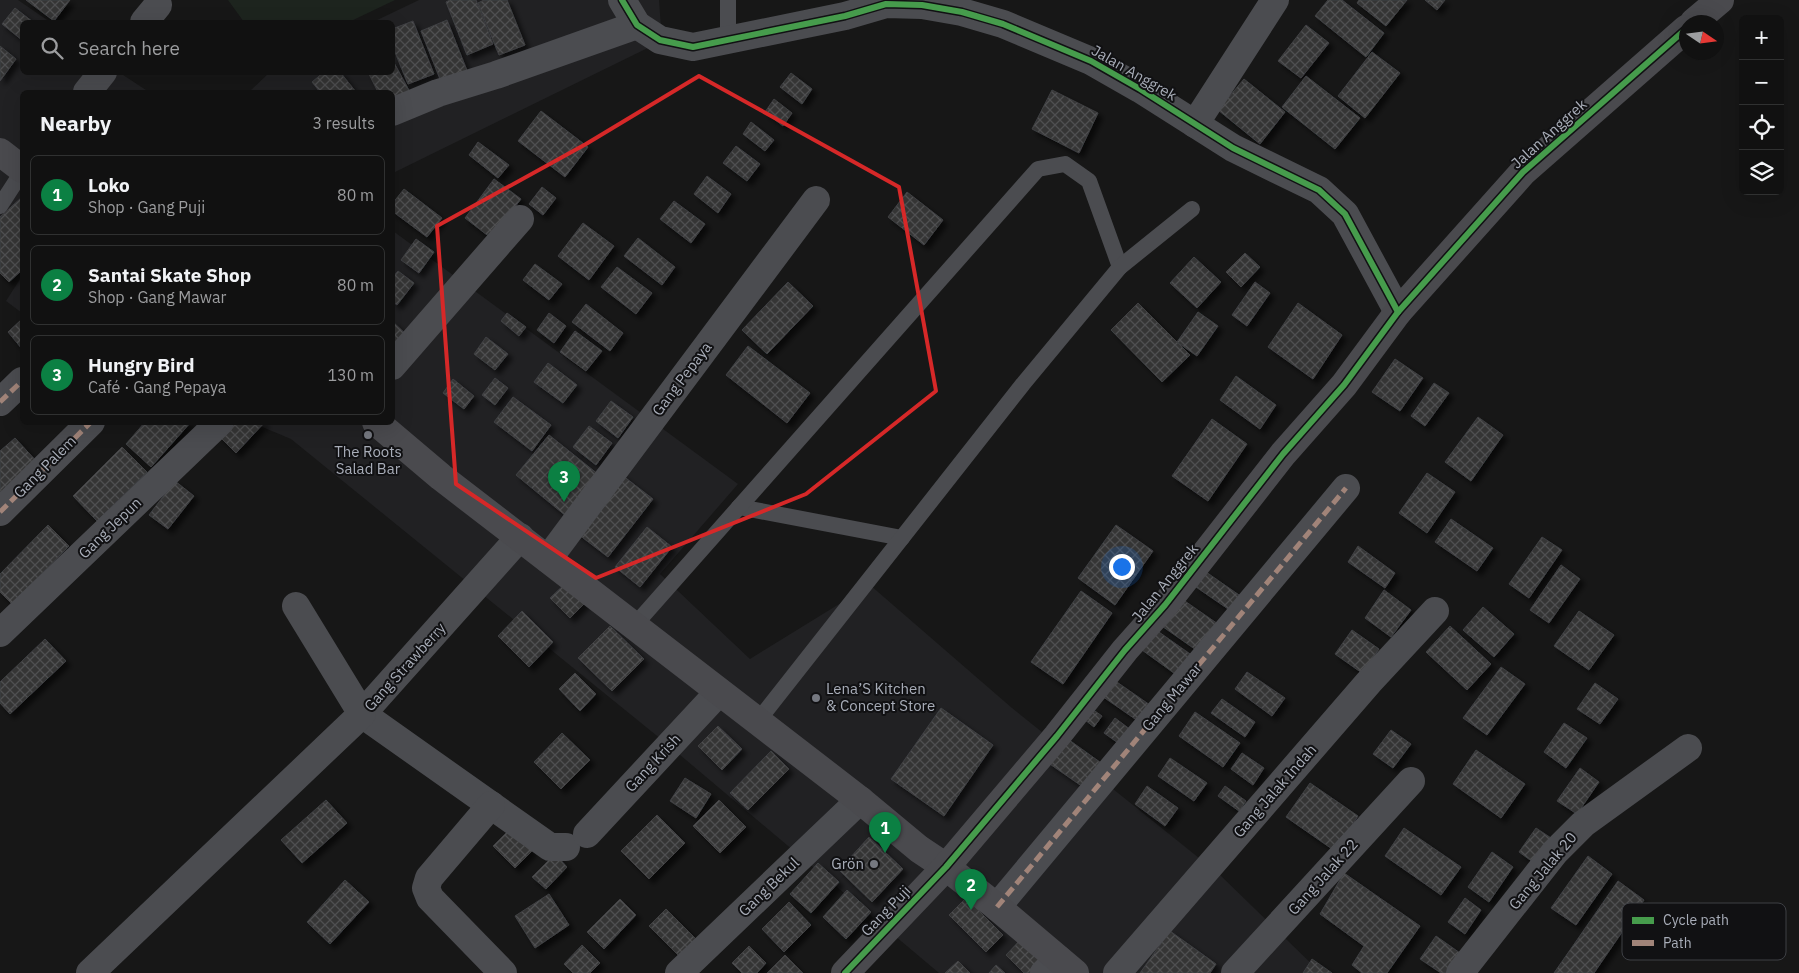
<!DOCTYPE html>
<meta charset="utf-8">
<style>
:root{--surface:#111;--page:#1a1a1a;--text:#f1f3f6;--muted:#9c9d9f;--line:#303131;--accent:#0b8043}
body{margin:0;font-family:"IBM Plex Sans",sans-serif;background:var(--page);color:var(--text)}
.controls{position:absolute;right:15px;top:15px;display:grid;overflow:hidden;border-radius:8px;box-shadow:0 5px 20px #0002}
.controls button{width:45px;height:45px;display:grid;place-items:center;padding:0;border:0;border-bottom:1px solid var(--line);background:var(--surface);color:var(--text);font:25px sans-serif}
.compass{position:absolute;left:1679px;top:15px;width:45px;height:45px;border-radius:50%;background:var(--surface);box-shadow:0 5px 20px #0002;rotate:103deg}
.you{position:absolute;left:1121px;top:566px;width:18px;height:18px;margin:-12px;border:4px solid #fff;border-radius:50%;background:#1a73e8;box-shadow:0 0 0 8px #1a73e833}
.badge{display:grid;place-items:center;width:32px;height:32px;border-radius:50%;background:var(--accent);color:#fff;font-size:16px;font-weight:700}
.pin{position:absolute;translate:-50% -41px;filter:drop-shadow(0 1px 2px #0008)}
.pin::after{content:'';position:absolute;top:26px;width:18px;height:15px;background:inherit;clip-path:polygon(0 0,100% 0,50% 100%)}
.list{margin:0;padding:0;list-style:none}
h2{display:flex;justify-content:space-between;align-items:center;height:65px;margin:0;padding:0 20px;font-size:21px}
h2 small{font-size:16px;font-weight:400;color:var(--muted)}
.list li{display:grid;grid-template-columns:32px 1fr auto;gap:15px;align-items:center;box-sizing:border-box;height:80px;margin:0 10px 10px;padding:0 10px;border:1px solid var(--line);border-radius:8px}
.list b{display:block;font-size:19px;white-space:nowrap}
.list p{margin:0;font-size:16px;white-space:nowrap;color:var(--muted)}
.list em{font-size:16px;font-style:normal;color:var(--muted)}
.icon{flex:none;width:28px;height:28px;fill:none;stroke:currentColor;stroke-width:2;stroke-linecap:round;stroke-linejoin:round}
.map{position:relative;flex:none;width:1799px;height:973px;overflow:hidden}
.search{position:absolute;background:var(--surface);box-shadow:0 5px 20px #0002;left:20px;top:20px;width:375px;height:55px;display:flex;align-items:center;gap:12px;box-sizing:border-box;padding:0 18px;border-radius:8px;color:var(--muted);font-size:19px}
.panel{position:absolute;background:var(--surface);box-shadow:0 5px 20px #0002;left:20px;top:90px;width:375px;height:335px;border-radius:8px}
.map>svg:first-child{display:block}
</style>
<div class="map">
<svg width="1799" height="973" viewBox="0 0 1799 973">
<defs>
<pattern id="building-cross-hatch" width="8" height="8" patternUnits="userSpaceOnUse" patternTransform="scale(1.25)"><rect width="8" height="8" fill="#353536"/><path d="M0 0l8 8M0 8l8-8" fill="none" stroke="#4f5051"/></pattern>
<filter id="shadow"><feDropShadow dx="4.5" dy="4.5" stdDeviation="2.5" flood-color="#0009"/></filter>
</defs>
<rect width="100%" height="100%" fill="#171717"/>
<g fill="#212123">
<path d="M0,0H18L50,22H22V72L120,73L149,92H22V265L0,241Z"/>
<path d="M419,0H659L662,41L393,173L392,92H249L269,73L392,72V22H373Z"/>
<path d="M393,231L738,484L660,574L750,659L870,585L1012,708L1219,874L1321,973H939L667,744L291,439L253,423L392,422Z"/>
<path d="M22,276V313L6,301Z"/>
</g>
<path fill="#1d241e" d="M228,0H395L349,22H244Z"/>
<g fill="url(#building-cross-hatch)" stroke="#3f4043" filter="url(#shadow)">
<path d="M26,0H70L54,21Z"/>
<path d="M450,0H476L493,44L467,55L446,2Z"/>
<path d="M484,0H507L525,45L499,55L478,3Z"/>
<path d="M1328,0H1342L1384,33L1366,57L1315,16Z"/>
<path d="M1359,0H1407L1386,26L1357,3Z"/>
<path d="M1425,0H1445L1437,10Z"/>
<path d="M15,8L33,22H22V40L2,24Z"/>
<path d="M447,20L468,73L442,84L421,31Z"/>
<path d="M413,21L434,74L408,84L392,45V29Z"/>
<path d="M1306,25L1329,43L1301,78L1278,61Z"/>
<path d="M0,46L16,59L0,81Z"/>
<path d="M1372,52L1400,73L1365,118L1338,96Z"/>
<path d="M392,59L411,94L392,103V92H378L368,72H392Z"/>
<path d="M324,72H340L356,92H320L312,82Z"/>
<path d="M791,73L812,89L802,104L780,87Z"/>
<path d="M1306,76L1360,118L1335,149L1282,107Z"/>
<path d="M1244,79L1285,112L1260,144L1218,110Z"/>
<path d="M1052,90L1098,113L1079,153L1032,129Z"/>
<path d="M774,99L792,113L783,126L765,112Z"/>
<path d="M541,111L588,147L565,177L518,141Z"/>
<path d="M751,122L774,140L765,151L743,134Z"/>
<path d="M478,142L509,165L498,178L469,155Z"/>
<path d="M736,146L760,164L747,181L723,163Z"/>
<path d="M707,176L731,194L718,213L694,194Z"/>
<path d="M494,179L521,199L491,238L465,218Z"/>
<path d="M542,187L556,198L543,215L529,204Z"/>
<path d="M404,189L442,218L427,237L392,211V204Z"/>
<path d="M907,192L943,220L924,245L888,217Z"/>
<path d="M22,197V270L9,282L0,273V217Z"/>
<path d="M674,201L705,224L691,243L660,219Z"/>
<path d="M583,223L614,246L589,280L558,256Z"/>
<path d="M638,238L675,267L662,285L624,256Z"/>
<path d="M416,239L434,252L419,273L401,260Z"/>
<path d="M1245,253L1260,267L1241,287L1226,272Z"/>
<path d="M1194,257L1221,282L1197,308L1170,283Z"/>
<path d="M535,264L562,284L549,300L523,280Z"/>
<path d="M617,267L652,293L636,314L601,287Z"/>
<path d="M398,271L414,283L397,305L392,301V278Z"/>
<path d="M788,282L813,306L767,354L742,330Z"/>
<path d="M1255,282L1270,293L1247,326L1232,315Z"/>
<path d="M1138,303L1190,355L1162,382L1111,330Z"/>
<path d="M1298,303L1342,335L1313,379L1268,347Z"/>
<path d="M586,304L623,333L610,351L572,322Z"/>
<path d="M1198,312L1218,326L1197,356L1177,342Z"/>
<path d="M507,313L526,327L519,336L501,321Z"/>
<path d="M549,313L566,326L554,343L537,330Z"/>
<path d="M22,319V349L8,332Z"/>
<path d="M392,321L410,338L392,357Z"/>
<path d="M575,331L602,351L586,371L560,352Z"/>
<path d="M486,337L508,354L495,370L474,354Z"/>
<path d="M748,346L810,393L787,423L726,375Z"/>
<path d="M1395,359L1423,378L1400,411L1372,392Z"/>
<path d="M548,363L577,385L563,403L534,382Z"/>
<path d="M1236,376L1276,405L1260,429L1220,400Z"/>
<path d="M495,378L508,388L495,405L482,395Z"/>
<path d="M453,379L474,396L464,409L443,393Z"/>
<path d="M1434,383L1449,393L1425,426L1411,416Z"/>
<path d="M513,397L551,425L532,451L494,422Z"/>
<path d="M611,401L633,417L618,438L596,421Z"/>
<path d="M1478,417L1503,435L1471,481L1445,462Z"/>
<path d="M1212,419L1247,444L1208,501L1172,476Z"/>
<path d="M145,422H191L151,467L126,444Z"/>
<path d="M230,422H265L236,453L218,435Z"/>
<path d="M589,426L612,443L596,465L573,447Z"/>
<path d="M549,435L599,475L566,516L516,475Z"/>
<path d="M15,438L39,464L0,500V451Z"/>
<path d="M122,447L147,472L97,521L73,496Z"/>
<path d="M618,472L653,499L608,557L574,531Z"/>
<path d="M1427,473L1455,492L1427,533L1399,513Z"/>
<path d="M175,481L194,496L168,529L149,515Z"/>
<path d="M1451,519L1493,548L1477,571L1435,542Z"/>
<path d="M48,525L69,546L12,604L0,592V574Z"/>
<path d="M1116,525L1153,551L1115,605L1078,578Z"/>
<path d="M647,527L672,547L640,587L615,567Z"/>
<path d="M1542,537L1562,550L1529,598L1509,584Z"/>
<path d="M1358,546L1395,573L1385,588L1348,562Z"/>
<path d="M1561,565L1580,579L1549,623L1530,610Z"/>
<path d="M1206,572L1242,597L1231,611L1196,587Z"/>
<path d="M567,582L587,601L570,618L550,598Z"/>
<path d="M1384,590L1411,610L1391,637L1365,618Z"/>
<path d="M1081,591L1112,613L1063,684L1031,662Z"/>
<path d="M1179,597L1218,624L1199,652L1159,624Z"/>
<path d="M1483,607L1514,634L1494,657L1463,630Z"/>
<path d="M522,611L553,642L529,667L498,636Z"/>
<path d="M1579,611L1614,635L1589,670L1554,646Z"/>
<path d="M610,626L644,659L612,691L578,658Z"/>
<path d="M1450,626L1491,664L1467,690L1426,652Z"/>
<path d="M1156,630L1193,656L1178,676L1142,650Z"/>
<path d="M1352,630L1379,649L1362,673L1335,654Z"/>
<path d="M45,639L66,661L10,714L0,703V682Z"/>
<path d="M1501,667L1525,684L1487,735L1463,718Z"/>
<path d="M1247,672L1285,698L1272,716L1235,689Z"/>
<path d="M575,673L596,694L580,711L559,689Z"/>
<path d="M1111,678L1150,705L1138,721L1099,694Z"/>
<path d="M1595,683L1618,699L1600,724L1577,709Z"/>
<path d="M1222,699L1255,722L1245,737L1211,713Z"/>
<path d="M941,708L993,745L944,816L891,779Z"/>
<path d="M1092,709L1102,716L1094,727L1085,720Z"/>
<path d="M1195,712L1240,743L1223,767L1179,736Z"/>
<path d="M1115,718L1131,730L1121,745L1104,733Z"/>
<path d="M1564,723L1587,738L1566,768L1544,752Z"/>
<path d="M718,726L742,749L722,770L698,746Z"/>
<path d="M1391,730L1411,744L1393,768L1373,754Z"/>
<path d="M562,733L590,760L561,789L534,762Z"/>
<path d="M1065,737L1104,765L1086,789L1047,762Z"/>
<path d="M1476,750L1525,784L1501,818L1453,784Z"/>
<path d="M771,751L789,769L748,810L730,793Z"/>
<path d="M1242,753L1264,768L1253,785L1231,769Z"/>
<path d="M1170,758L1207,783L1194,801L1158,776Z"/>
<path d="M1580,768L1599,782L1577,814L1557,801Z"/>
<path d="M685,778L711,794L696,818L670,801Z"/>
<path d="M1310,783L1358,816L1335,851L1286,817Z"/>
<path d="M1147,786L1178,808L1165,826L1135,804Z"/>
<path d="M1225,786L1246,801L1239,811L1218,796Z"/>
<path d="M326,800L347,823L302,863L281,840Z"/>
<path d="M719,800L746,827L720,853L693,826Z"/>
<path d="M657,815L685,843L649,879L621,851Z"/>
<path d="M511,828L533,850L515,868L493,846Z"/>
<path d="M1404,828L1461,867L1441,895L1385,856Z"/>
<path d="M1536,828L1557,842L1540,867L1519,852Z"/>
<path d="M869,837L903,869L872,902L839,870Z"/>
<path d="M1492,852L1513,867L1489,902L1468,887Z"/>
<path d="M555,854L567,867L546,889L532,877Z"/>
<path d="M1588,856L1612,874L1576,925L1551,908Z"/>
<path d="M818,863L839,882L811,913L790,894Z"/>
<path d="M1344,873L1420,926L1387,973H1362L1352,965L1364,946L1320,914Z"/>
<path d="M345,880L369,902L330,944L307,922Z"/>
<path d="M1618,881L1644,900L1594,973H1554Z"/>
<path d="M847,890L871,912L846,939L823,917Z"/>
<path d="M549,894L569,925L535,948L515,916Z"/>
<path d="M966,898L1003,935L986,952L949,915Z"/>
<path d="M1465,898L1481,910L1465,934L1448,922Z"/>
<path d="M620,899L636,915L604,949L587,932Z"/>
<path d="M789,902L811,925L784,952L762,929Z"/>
<path d="M666,909L698,941L681,958L649,926Z"/>
<path d="M1170,931L1216,964L1210,973H1140Z"/>
<path d="M1436,936L1460,953L1446,973H1441L1420,959Z"/>
<path d="M1023,937L1047,961L1035,973H1024L1006,955Z"/>
<path d="M582,945L600,963L590,973H573L564,964Z"/>
<path d="M749,946L766,963L757,973H742L732,963Z"/>
<path d="M785,955L803,973H767Z"/>
<path d="M1312,959L1332,973H1303Z"/>
<path d="M958,961L970,973H945Z"/>
<path d="M996,965L1005,973H989Z"/>
</g>
<g fill="none" stroke-linecap="round" stroke-linejoin="round">
<g stroke="#4b4c50" stroke-width="16">
<path d="M728,0V39"/>
<path d="M0,206L22,172"/>
<path d="M739,507L902,538"/>
<path d="M633,627L1038,169L1065,164L1089,181L1120,267"/>
<path d="M757,722L1023,384L1120,267L1192,209"/>
</g>
<g stroke="#4b4c50" stroke-width="28">
<path d="M622,0L637,25L660,40L693,47L845,16L886,4L922,5L962,12L1003,24L1091,61L1140,89L1233,148L1319,190L1345,214L1398,312"/>
<path d="M144,22L158,5"/>
<path d="M87,92L103,72"/>
<path d="M392,112L438,93L496,75L637,25"/>
<path d="M1195,124L1275,0"/>
<path d="M392,366L520,219"/>
<path d="M0,402L22,381"/>
<path d="M0,512L91,422"/>
<path d="M520,537L362,714L550,847H566"/>
<path d="M548,559L816,200"/>
<path d="M0,633L220,422"/>
<path d="M491,805L429,878L426,888L430,898L503,973"/>
<path d="M587,834L719,692"/>
<path d="M997,907L1346,488"/>
<path d="M90,973L362,714L296,606"/>
<path d="M679,973L860,800"/>
<path d="M1044,973L1058,959"/>
<path d="M1117,973L1369,682L1435,611"/>
<path d="M1235,973L1411,781"/>
<path d="M1460,973L1555,852L1583,824L1688,748"/>
</g>
<g stroke="#4a4a4e" stroke-width="28">
<path d="M1694,22L1720,0"/>
<path d="M0,152L22,169"/>
<path d="M376,422L441,477L860,800L919,849L946,867L997,907L1075,973"/>
<path d="M845,973L946,867L1057,736L1125,650L1165,605L1283,454L1344,385L1398,312L1523,172L1686,29"/>
</g>
<g stroke="#a18479" stroke-width="5" stroke-dasharray="10 5" stroke-linecap="butt">
<path d="M0,402L22,381"/>
<path d="M0,512L91,422"/>
<path d="M997,907L1346,488"/>
</g>
<defs>
<g id="cycleway">
<path d="M622,0L637,25L660,40L693,47L845,16L886,4L922,5L962,12L1003,24L1091,61L1140,89L1233,148L1319,190L1345,214L1398,312"/>
<path d="M845,973L946,867L1057,736L1125,650L1165,605L1283,454L1344,385L1398,312L1523,172L1686,29"/>
</g>
</defs>
<use href="#cycleway" stroke="#111113" stroke-width="9"/>
<use href="#cycleway" stroke="#469c4c" stroke-width="6"/>
</g>
<path fill="none" stroke="#d62828" stroke-width="4" stroke-linejoin="round" d="M699,76L899,187L936,391L806,494L596,578L456,484L437,226L586,144Z"/>
<g fill="#757880" stroke="#111113" stroke-width="2">
<circle cx="368" cy="435" r="5"/>
<circle cx="816" cy="698" r="5"/>
<circle cx="874" cy="864" r="5"/>
</g>
<g text-anchor="middle" stroke-width="4" stroke-linejoin="round" paint-order="stroke">
<g font-size="15" fill="#a8adb8" stroke="#111113">
<text transform="translate(1134 73) rotate(30)" y="5">Jalan Anggrek</text>
<text transform="translate(1549 134) rotate(-42)" y="5">Jalan Anggrek</text>
<text transform="translate(682 379) rotate(-53)" y="5">Gang Pepaya</text>
<text transform="translate(45 467) rotate(-45)" y="5">Gang Palem</text>
<text transform="translate(110 528) rotate(-44)" y="5">Gang Jepun</text>
<text transform="translate(1165 583) rotate(-51)" y="5">Jalan Anggrek</text>
<text transform="translate(405 667) rotate(-48)" y="5">Gang Strawberry</text>
<text transform="translate(1172 697) rotate(-50)" y="5">Gang Mawar</text>
<text transform="translate(653 763) rotate(-47)" y="5">Gang Krish</text>
<text transform="translate(1275 791) rotate(-49)" y="5">Gang Jalak Indah</text>
<text transform="translate(1543 871) rotate(-50)" y="5">Gang Jalak 20</text>
<text transform="translate(1323 877) rotate(-48)" y="5">Gang Jalak 22</text>
<text transform="translate(769 887) rotate(-44)" y="5">Gang Bekul</text>
<text transform="translate(886 911) rotate(-46)" y="5">Gang Puji</text>
</g>
<g font-size="15" fill="#a8adb8" stroke="#111113">
<text x="368" y="457">The Roots<tspan x="368" dy="17">Salad Bar</tspan></text>
<text x="826" y="694" text-anchor="start">Lena’S Kitchen<tspan x="826" dy="17">&amp; Concept Store</tspan></text>
<text x="864" y="869" text-anchor="end">Grön</text>
</g>
</g>
<rect x="1622" y="903" width="164" height="57" rx="8" fill="#111113" stroke="#3e4045" stroke-width="1"/>
<rect x="1632" y="917" width="22" height="7" fill="#469c4c"/>
<rect x="1632" y="940" width="22" height="6" fill="#a18479"/>
<g font-size="14" fill="#a8adb8">
<text x="1663" y="925">Cycle path</text>
<text x="1663" y="948">Path</text>
</g>
</svg>
<div class="controls">
<button>+</button>
<button>−</button>
<button><svg class="icon" aria-label="locate" viewBox="0 0 24 24"><circle cx="12" cy="12" r="6"/><path d="M12 2v4M12 18v4M2 12h4M18 12h4"/></svg></button>
<button><svg class="icon" aria-label="layers" viewBox="0 0 24 24"><path d="M12 4l9 5-9 5-9-5zM3 14l9 5 9-5"/></svg></button>
</div>
<svg class="compass" viewBox="-18 -18 36 36"><path d="M0-13l5 13h-10z" fill="#e53935"/><path d="M0 13l5-13h-10z" fill="#9c9d9f"/></svg>
<div class="you"></div>
<div class="pin badge" style="left:885px;top:853px">1</div>
<div class="pin badge" style="left:971px;top:910px">2</div>
<div class="pin badge" style="left:564px;top:502px">3</div>
<div class="search"><svg class="icon" aria-label="search" viewBox="0 0 24 24"><circle cx="10" cy="10" r="6"/><path d="M15 15l6 6"/></svg>Search here</div>
<section class="panel">
<h2>Nearby<small>3 results</small></h2>
<ul class="list">
<li><span class="badge">1</span><div><b>Loko</b><p>Shop · Gang Puji</p></div><em>80 m</em></li>
<li><span class="badge">2</span><div><b>Santai Skate Shop</b><p>Shop · Gang Mawar</p></div><em>80 m</em></li>
<li><span class="badge">3</span><div><b>Hungry Bird</b><p>Café · Gang Pepaya</p></div><em>130 m</em></li>
</ul>
</section>
</div>
